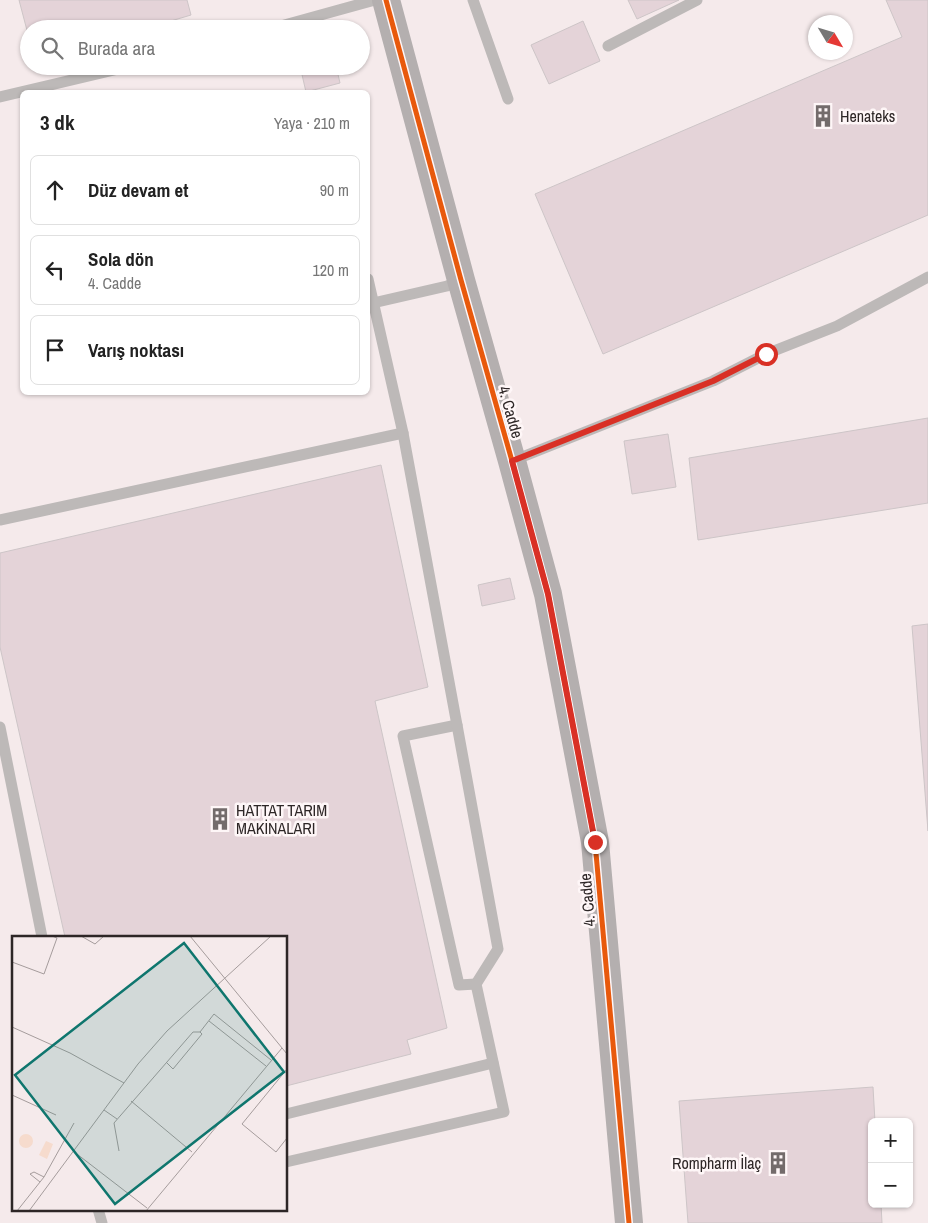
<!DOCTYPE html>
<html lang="tr">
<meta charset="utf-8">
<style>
:root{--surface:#fff;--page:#f2f2f2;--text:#222;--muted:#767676;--line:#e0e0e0}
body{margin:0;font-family:"Archivo Narrow",sans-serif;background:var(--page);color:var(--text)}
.controls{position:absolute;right:15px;bottom:15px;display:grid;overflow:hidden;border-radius:8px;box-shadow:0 1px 4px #0004}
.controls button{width:45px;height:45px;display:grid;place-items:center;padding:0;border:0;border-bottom:1px solid var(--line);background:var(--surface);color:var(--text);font:25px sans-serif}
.compass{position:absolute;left:808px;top:15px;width:45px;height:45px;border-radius:50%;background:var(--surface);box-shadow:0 1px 4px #0004;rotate:128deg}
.stop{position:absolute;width:15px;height:15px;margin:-11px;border:4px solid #d93025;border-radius:50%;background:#fff}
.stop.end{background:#d93025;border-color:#fff;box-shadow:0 1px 5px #0008}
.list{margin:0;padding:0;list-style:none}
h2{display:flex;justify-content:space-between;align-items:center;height:65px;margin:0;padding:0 20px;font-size:21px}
h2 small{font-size:16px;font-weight:400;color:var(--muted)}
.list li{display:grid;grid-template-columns:32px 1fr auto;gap:15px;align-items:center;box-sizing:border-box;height:70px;margin:0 10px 10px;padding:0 10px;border:1px solid var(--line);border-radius:8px}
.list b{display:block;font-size:19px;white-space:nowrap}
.list p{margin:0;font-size:16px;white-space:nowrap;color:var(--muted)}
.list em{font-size:16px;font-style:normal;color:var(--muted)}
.icon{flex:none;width:28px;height:28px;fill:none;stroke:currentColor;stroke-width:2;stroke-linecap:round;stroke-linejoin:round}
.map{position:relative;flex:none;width:928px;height:1223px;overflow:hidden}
.search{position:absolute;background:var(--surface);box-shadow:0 1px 4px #0004;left:20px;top:20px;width:350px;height:55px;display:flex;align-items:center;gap:12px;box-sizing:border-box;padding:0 18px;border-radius:28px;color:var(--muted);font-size:19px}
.panel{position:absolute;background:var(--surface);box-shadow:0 1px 4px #0004;left:20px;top:90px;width:350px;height:305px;border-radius:8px}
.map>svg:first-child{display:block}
</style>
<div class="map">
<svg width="928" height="1223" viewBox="0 0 928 1223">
<rect width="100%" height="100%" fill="#f5eaeb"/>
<g fill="#e4d3d8" stroke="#cdc5c7">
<path d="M19,0H187L191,15L144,29H29V38Z"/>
<path d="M628,0H679L637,19Z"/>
<path d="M886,0H928V215L603,354L535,194L902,37Z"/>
<path d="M583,21L600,61L549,84L531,45Z"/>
<path d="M300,66H336L340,83L306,92Z"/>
<path d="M928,418V503L698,540L689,458Z"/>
<path d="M668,434L676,487L632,494L624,441Z"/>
<path d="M381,465L428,687L375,701L447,1028L407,1040L411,1054L286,1086V937H65L0,647V553Z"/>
<path d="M510,578L515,599L482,606L478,585Z"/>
<path d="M928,624V831L912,626Z"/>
<path d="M873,1087L875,1122H872V1204H881L882,1223H688L679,1101Z"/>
</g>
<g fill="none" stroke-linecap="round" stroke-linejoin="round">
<g stroke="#bdb9b8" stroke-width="11">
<path d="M473,0L508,99"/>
<path d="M270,29L375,0"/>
<path d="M608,46L697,0"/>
<path d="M0,97L131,66"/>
<path d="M373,303L447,286L461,280"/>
<path d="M512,461L713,381L766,354L837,326L928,277"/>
<path d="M0,520L403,433"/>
<path d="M457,725L403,736L459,985L476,984"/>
<path d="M0,727L42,937"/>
<path d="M286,1114L493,1063"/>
<path d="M286,1162L504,1112L476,984L498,949L457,725L403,433L368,279"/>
<path d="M98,1209L102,1223"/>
</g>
<path stroke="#b4afaf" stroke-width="28" d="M386,0L461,280L512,461L548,594L595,842L629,1223"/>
<defs>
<path id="cycleway" d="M386,0L461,280L512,461L548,594L595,842L629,1223"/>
</defs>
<use href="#cycleway" stroke="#fef6f7" stroke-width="8"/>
<use href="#cycleway" stroke="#e8590c" stroke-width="5"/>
</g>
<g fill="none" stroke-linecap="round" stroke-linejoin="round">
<path stroke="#d93025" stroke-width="6" d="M595,842L548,594L512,461L713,381L766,354"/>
</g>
<defs>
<symbol id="building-bare" viewBox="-9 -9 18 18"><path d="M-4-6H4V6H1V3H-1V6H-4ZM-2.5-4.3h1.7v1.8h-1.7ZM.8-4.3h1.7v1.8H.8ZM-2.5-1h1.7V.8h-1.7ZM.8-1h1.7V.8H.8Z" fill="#736b6b" stroke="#fef6f7" stroke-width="2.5" paint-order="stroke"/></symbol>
</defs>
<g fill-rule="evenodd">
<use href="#building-bare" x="807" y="100" width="32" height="32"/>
<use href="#building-bare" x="204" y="803" width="32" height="32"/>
<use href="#building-bare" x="762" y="1147" width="32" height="32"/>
</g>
<g text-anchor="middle" stroke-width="5" stroke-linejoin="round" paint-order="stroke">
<g font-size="16" fill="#2d2626" stroke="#fef6f7" text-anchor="start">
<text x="840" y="122">Henateks</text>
<text x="236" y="816">HATTAT TARIM<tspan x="236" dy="18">MAKİNALARI</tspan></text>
<text x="761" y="1169" text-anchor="end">Rompharm İlaç</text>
</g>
<g font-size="16" fill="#2d2626" stroke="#fef6f7">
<text transform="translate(511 412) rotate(74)" y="6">4. Cadde</text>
<text transform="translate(587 900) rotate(-95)" y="6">4. Cadde</text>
</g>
</g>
<g transform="translate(12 936)">
<rect width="275" height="275" fill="#f5eaeb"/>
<path d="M7 205a7 7 0 1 1 14 0a7 7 0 1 1-14 0ZM34,205L41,208L35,223L27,219Z" fill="#f6dbcd"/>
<path fill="none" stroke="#a59c9c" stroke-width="1" d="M69,0L83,8L92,0M178,0L275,118M0,26L32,38L45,2L40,0M197,85L254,130M0,91L58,117L112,147M154,126L161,133L190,98L188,96M275,133L230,188L264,216L275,202M0,159L44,179M119,165L180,216M92,174L105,183M61,215L135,272M107,215L102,187L181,96H188L202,78L259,124M28,246L18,238L22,236L32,241M5,275L32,241L62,187M17,275L126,128L155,95L259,0M134,275L270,112"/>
<path fill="#0f766e" fill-opacity="0.15" stroke="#0f766e" stroke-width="2.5" d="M172,7L272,136L103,268L3,139Z"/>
<rect width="275" height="275" fill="none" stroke="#2d2626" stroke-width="2.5"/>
</g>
</svg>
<div class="controls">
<button>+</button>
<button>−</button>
</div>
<svg class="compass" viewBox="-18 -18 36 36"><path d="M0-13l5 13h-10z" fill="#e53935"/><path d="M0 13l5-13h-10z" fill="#767676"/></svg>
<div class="stop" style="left:766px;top:354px"></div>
<div class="stop end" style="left:595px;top:842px"></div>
<div class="search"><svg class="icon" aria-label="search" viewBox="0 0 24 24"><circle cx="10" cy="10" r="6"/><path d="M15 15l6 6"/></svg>Burada ara</div>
<section class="panel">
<h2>3 dk<small>Yaya · 210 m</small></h2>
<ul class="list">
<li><svg class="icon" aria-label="ahead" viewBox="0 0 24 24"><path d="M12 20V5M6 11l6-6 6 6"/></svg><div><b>Düz devam et</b></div><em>90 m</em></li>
<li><svg class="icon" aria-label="left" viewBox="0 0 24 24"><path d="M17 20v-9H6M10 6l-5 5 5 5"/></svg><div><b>Sola dön</b><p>4. Cadde</p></div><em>120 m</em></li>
<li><svg class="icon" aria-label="arrive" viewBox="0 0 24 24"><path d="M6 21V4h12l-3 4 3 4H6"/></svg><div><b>Varış noktası</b></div></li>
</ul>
</section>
</div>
